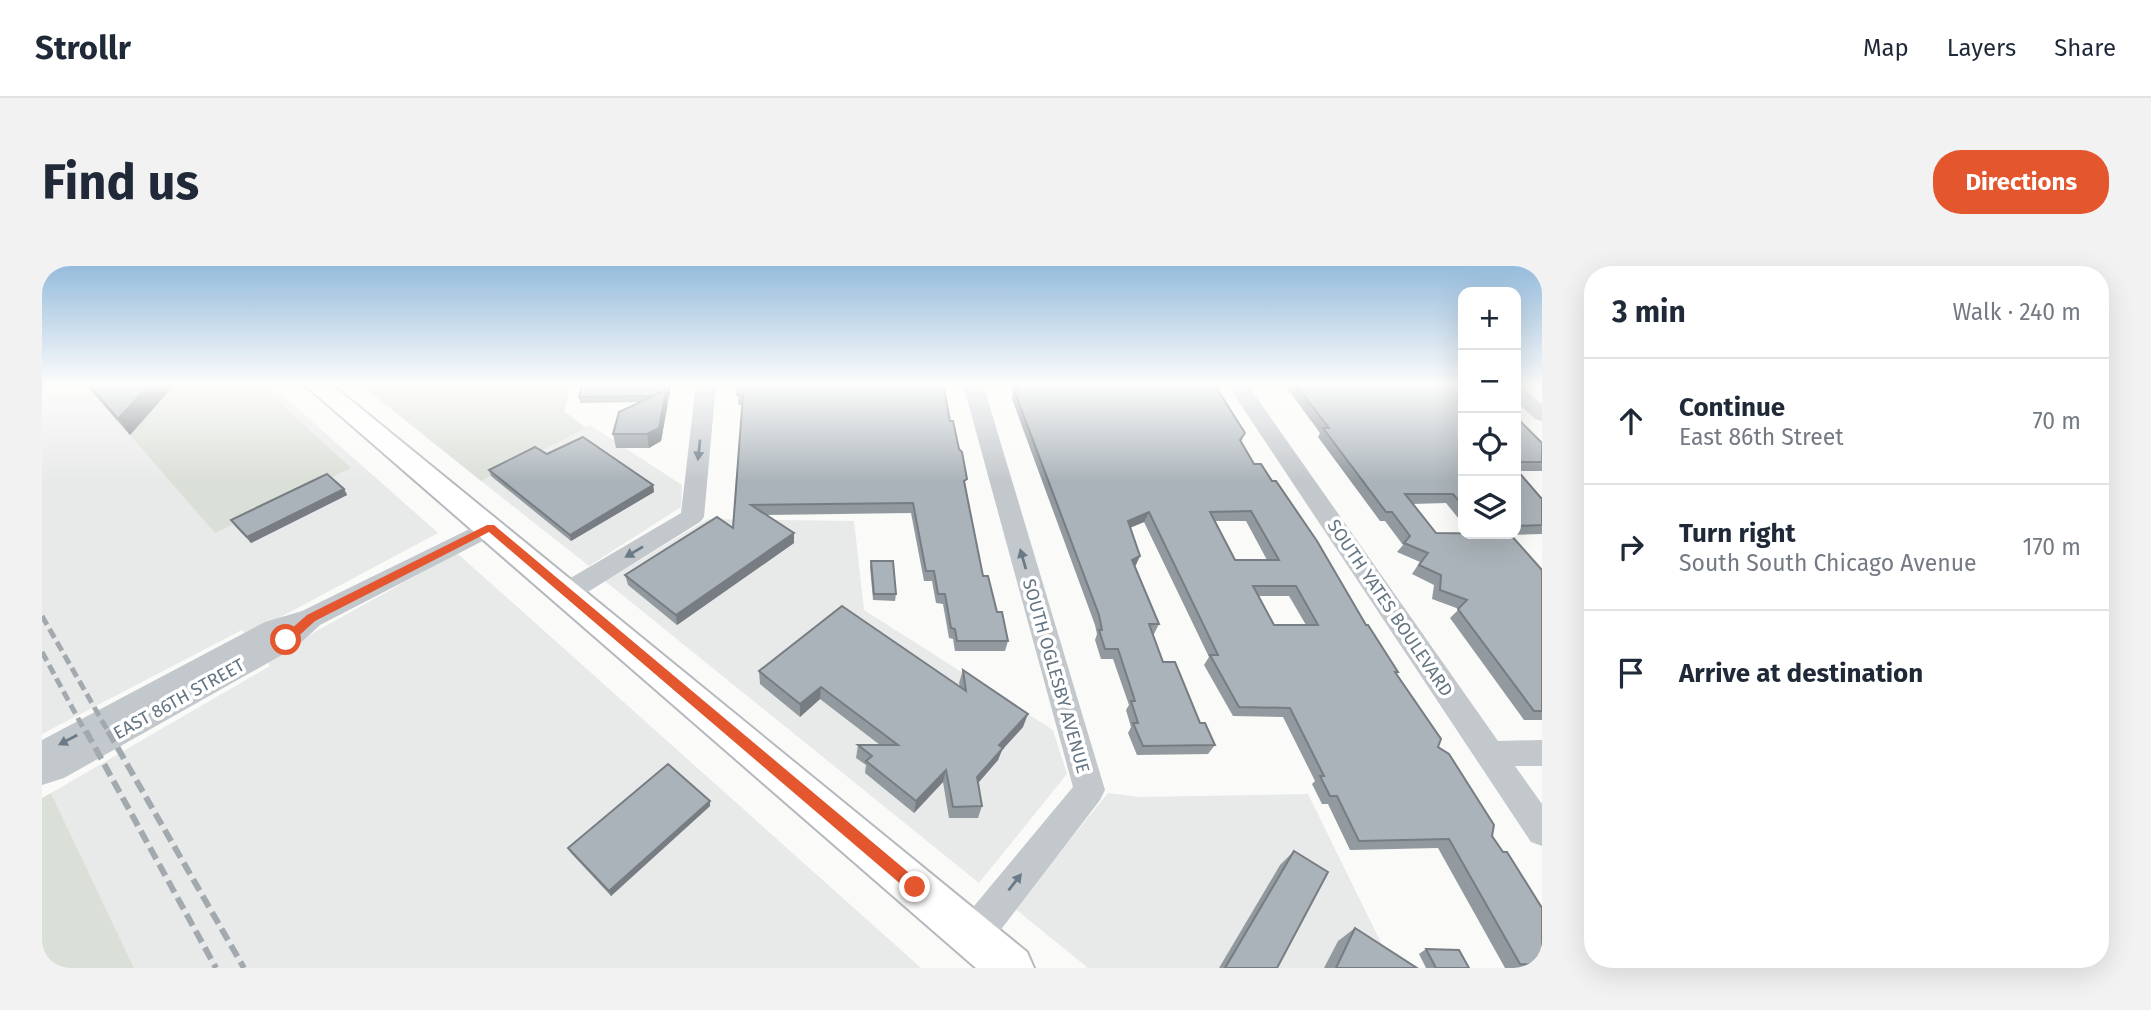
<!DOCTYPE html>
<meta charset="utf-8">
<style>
:root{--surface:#fff;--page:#f2f2f3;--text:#1f2937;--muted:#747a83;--line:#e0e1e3;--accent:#e4572e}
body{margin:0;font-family:"Fira Sans",sans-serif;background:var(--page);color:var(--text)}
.controls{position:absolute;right:21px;top:21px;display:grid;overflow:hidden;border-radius:14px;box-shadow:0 7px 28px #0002}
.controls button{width:63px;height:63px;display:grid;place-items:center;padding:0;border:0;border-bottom:2px solid var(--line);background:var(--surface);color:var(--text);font:35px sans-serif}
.stop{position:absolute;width:21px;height:21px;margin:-16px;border:5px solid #e4572e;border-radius:50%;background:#fff}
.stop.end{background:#e4572e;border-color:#fff;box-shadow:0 2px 7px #0008}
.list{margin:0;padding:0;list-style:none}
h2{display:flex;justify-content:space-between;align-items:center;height:91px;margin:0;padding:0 28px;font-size:30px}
h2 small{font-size:23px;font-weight:400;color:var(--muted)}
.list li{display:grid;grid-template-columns:46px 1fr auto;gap:21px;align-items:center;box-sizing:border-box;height:126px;padding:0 28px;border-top:2px solid var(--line)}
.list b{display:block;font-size:26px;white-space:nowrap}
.list p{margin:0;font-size:23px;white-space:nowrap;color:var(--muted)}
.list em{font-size:23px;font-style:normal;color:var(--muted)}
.icon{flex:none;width:38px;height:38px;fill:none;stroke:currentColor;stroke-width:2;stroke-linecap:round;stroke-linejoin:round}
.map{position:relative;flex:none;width:1500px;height:702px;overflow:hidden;border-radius:28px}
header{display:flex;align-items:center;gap:42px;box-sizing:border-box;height:98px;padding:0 35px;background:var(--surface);border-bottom:2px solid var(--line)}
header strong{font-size:33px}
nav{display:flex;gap:38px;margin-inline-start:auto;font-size:24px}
.intro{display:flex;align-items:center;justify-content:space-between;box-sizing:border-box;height:168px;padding:0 42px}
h1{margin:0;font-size:49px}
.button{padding:18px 32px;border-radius:28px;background:var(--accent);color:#fff;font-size:24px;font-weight:700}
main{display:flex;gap:42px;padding:0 42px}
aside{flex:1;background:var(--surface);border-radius:28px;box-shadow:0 7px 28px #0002}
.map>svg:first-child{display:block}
</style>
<header>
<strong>Strollr</strong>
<nav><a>Map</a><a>Layers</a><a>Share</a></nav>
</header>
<div class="intro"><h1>Find us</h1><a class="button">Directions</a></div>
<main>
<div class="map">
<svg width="1500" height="702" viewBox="0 0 1500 702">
<rect width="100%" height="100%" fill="#fafaf8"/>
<g fill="#e8e9e9">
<path d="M0,118H228L396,267L205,369L200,364L0,468Z"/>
<path d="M548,159L640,219L639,241L547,300L439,215Z"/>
<path d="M666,253L812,255L822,344L1011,464L1025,508L937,617L563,315Z"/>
<path d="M415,287L879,702H92L9,527L228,400L224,393Z"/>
<path d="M1066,527L1097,531L1266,528L1348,695L1359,702H1046L972,642Z"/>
</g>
<g fill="#dadfd7">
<path d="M133,118H217L309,202L173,267L88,169Z"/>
<path d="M318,118H529L522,145L544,162L439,215Z"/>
<path d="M9,527L92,702H0V532Z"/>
</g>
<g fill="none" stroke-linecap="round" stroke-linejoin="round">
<defs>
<path id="major" d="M262,118H289L985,686L992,702H934Z"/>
</defs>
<use href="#major" stroke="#b5babe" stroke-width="4"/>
<g fill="#c3c8cc" fill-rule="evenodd">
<path d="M654,118H674L662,251L658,256L533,334L524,336L515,334L511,327L515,320L639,247Z"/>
<path d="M921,118H941L1063,524L1058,534L944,683L931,688L918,683L913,670L918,657L1031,521Z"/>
<path d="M1185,118H1205L1456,475L1500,474V500H1473L1500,538V580L1489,576Z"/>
<path d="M1474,119L1481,121L1500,138V155L1493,153L1474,135Z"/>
<path d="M448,253L456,255L460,261L456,267L278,359L254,381L22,512L0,519V474L223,356L260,345Z"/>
</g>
<use href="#major" fill="#fff" fill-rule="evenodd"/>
<g stroke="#a2aab0" stroke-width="5" stroke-dasharray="10 5" stroke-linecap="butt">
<path d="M0,350L67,467"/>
<path d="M0,386L44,467"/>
</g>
<g stroke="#a2aab0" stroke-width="6" stroke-dasharray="13 6" stroke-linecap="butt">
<path d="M44,465L174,702"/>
<path d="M66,465L202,702"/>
</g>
</g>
<g fill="#929a9f" fill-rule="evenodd">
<path d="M43,118H133L88,169Z"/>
<path d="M540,118H629L619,175L607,182H574L571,168L598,136L538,137L537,131Z"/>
<path d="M696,118L908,155L923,221L941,310L966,375L963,385H913L911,373L907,372L901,338L894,337L890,315H882L869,247L724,249L752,267V277L635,359L586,319L583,309L691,262L700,139H696Z"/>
<path d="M969,118H1172L1203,167L1199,176L1212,198L1356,406L1355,408L1396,481L1450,570L1500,642V702H1463L1396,582L1308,584L1286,538H1280L1270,518L1273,515L1241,451L1191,450L1162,399L1167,391L1102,256L1088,262L1094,299L1093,300L1117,358L1112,368H1111L1121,396L1158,457L1173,479L1166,488L1095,489L1086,467L1089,461L1084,444L1087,439L1071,393H1059L1053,374L1055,368L1053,359L970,133L971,125ZM1173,255H1204L1225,294H1193ZM1216,330H1247L1264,359H1232Z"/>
<path d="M1242,118H1421V258L1404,237L1370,238L1394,267L1474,268V151L1500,177V205H1476L1499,232H1500V268L1469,269L1500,304V454H1482L1408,352L1417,343L1390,333L1392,319L1370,308L1378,296L1355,286L1361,279L1343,255H1338L1276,171L1278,167Z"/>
<path d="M505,188L611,219L612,226L529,275L449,210L447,204Z"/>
<path d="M302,223L305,229L209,277L193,260L189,254Z"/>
<path d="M829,295L854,328L853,335L831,334L828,301Z"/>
<path d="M921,404L981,461L960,484L956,494L936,517L940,540L936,552H907L901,516L872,547L823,507L824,499L814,492L816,479H838L778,433L758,451L718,418L717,405L918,421L917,417Z"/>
<path d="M668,535V540L569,630L529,587L526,582Z"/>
<path d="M1252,585L1235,702H1177L1238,599Z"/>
<path d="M1313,662L1375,702H1282L1296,675Z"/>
<path d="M1384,683L1427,702H1384L1377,688Z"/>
</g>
<g fill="#777d82">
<path d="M108,118H133L88,169L76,153Z"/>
<path d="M628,118H629L627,135L626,129Z"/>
<path d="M624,124L626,137L619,175L607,182L605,168Z"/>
<path d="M611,219L612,226L529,275L528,269Z"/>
<path d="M302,223L305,229L209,277L205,271Z"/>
<path d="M1107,246L1102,256L1082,264L1086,255Z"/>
<path d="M752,267V277L635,359L634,349Z"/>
<path d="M1098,290L1094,299L1086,303L1090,294Z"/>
<path d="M779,421L778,433L758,451V438Z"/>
<path d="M986,448L981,461L960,484L956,494L931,523L935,511L957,479Z"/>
<path d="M904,504L901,516L872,547L874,535Z"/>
<path d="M668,535V540L569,630L567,625Z"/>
</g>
<g fill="#aab3b9" stroke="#777d82" stroke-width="2" fill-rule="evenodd">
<path d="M46,118H108L76,153Z"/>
<path d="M540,118H628L626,129H625L624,124L611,130L537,131Z"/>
<path d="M696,118H901L908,155H911L917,183L920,186L925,213L922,215L941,310H946L955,346H960L966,375H915L913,363L909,362L903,328H896L892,305H884L871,237L709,239L752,267L634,349L583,309L675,251L691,262L701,129H695Z"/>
<path d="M974,118H1172L1203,167L1198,174L1212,198H1219L1230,215H1234L1275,275L1324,359H1326L1356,406H1353L1399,473L1396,481L1407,488L1452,559L1450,570L1461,586H1465L1500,642V699L1478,698L1407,573L1317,575L1295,530H1288L1278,510H1282L1248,442L1197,441L1168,389H1176L1107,246L1086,255L1098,290L1090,294L1117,358H1107L1121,396H1133L1158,457H1163L1173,479L1101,480L1091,457H1096L1089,435H1093L1076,383H1063L1057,364H1060L1057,349L972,124H976ZM1209,245L1237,294H1193L1168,246ZM1211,320H1254L1276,359H1232Z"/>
<path d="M1253,118H1421V240L1411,228H1363L1394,267L1468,268L1500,304V445H1492L1416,343L1425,334L1398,324L1399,309L1377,299L1386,287L1362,277L1368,270L1350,246H1344L1281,162H1287Z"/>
<path d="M624,124L617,162L605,168H571L577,146Z"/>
<path d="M1474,151L1500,177V196H1474Z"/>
<path d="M541,171L611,219L528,269L447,204L493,181L505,188Z"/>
<path d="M1474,203L1499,232H1500V259L1474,260Z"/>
<path d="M285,208L302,223L205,271L189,254Z"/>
<path d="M829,295H851L854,328H832Z"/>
<path d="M800,340L924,425L921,404L986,448L957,479L961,482L935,511L940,540L911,541L904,504L874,535L824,495L830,490L816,479H856L779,421L758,438L717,405Z"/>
<path d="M626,498L668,535L567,625L526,582Z"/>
<path d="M1252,585L1286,606L1235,702H1183Z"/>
<path d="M1313,662L1375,702H1294Z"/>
<path d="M1384,683L1417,684L1427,702H1394Z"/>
</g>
<defs><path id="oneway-solid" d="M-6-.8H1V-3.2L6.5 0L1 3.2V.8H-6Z" transform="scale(1.75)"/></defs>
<g fill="#6a7a87">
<use href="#oneway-solid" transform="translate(657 184) rotate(96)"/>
<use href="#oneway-solid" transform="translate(592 286) rotate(149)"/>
<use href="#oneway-solid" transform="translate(981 293) rotate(-106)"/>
<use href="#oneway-solid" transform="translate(26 474) rotate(152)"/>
<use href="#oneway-solid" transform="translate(973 616) rotate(-52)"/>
</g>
<linearGradient id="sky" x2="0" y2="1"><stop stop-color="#96bcdc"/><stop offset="0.55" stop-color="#fdfdfc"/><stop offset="1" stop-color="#fdfdfc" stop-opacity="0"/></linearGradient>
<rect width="1500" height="216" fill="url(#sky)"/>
<path fill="#e4572e" d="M445,259H452L878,616L880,621L878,626H868L447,266L273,355L249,377H240V371L265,349Z"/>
<g text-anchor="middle" stroke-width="7" stroke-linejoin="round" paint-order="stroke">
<g font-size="18" fill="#657683" stroke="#fff">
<text transform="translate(1348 342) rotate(56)" y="6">SOUTH YATES BOULEVARD</text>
<text transform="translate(1014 410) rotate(74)" y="6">SOUTH OGLESBY AVENUE</text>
<text transform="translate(137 433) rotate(-29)" y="6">EAST 86TH STREET</text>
</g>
</g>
</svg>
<div class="controls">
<button>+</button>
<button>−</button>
<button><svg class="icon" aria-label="locate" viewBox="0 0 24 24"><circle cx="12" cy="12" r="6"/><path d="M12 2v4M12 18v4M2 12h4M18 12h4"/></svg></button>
<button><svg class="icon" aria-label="layers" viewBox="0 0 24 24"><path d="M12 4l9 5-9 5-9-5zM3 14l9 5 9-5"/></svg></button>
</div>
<div class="stop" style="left:244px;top:374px"></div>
<div class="stop end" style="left:873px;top:621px"></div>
</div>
<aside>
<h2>3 min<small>Walk · 240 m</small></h2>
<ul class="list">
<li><svg class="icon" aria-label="ahead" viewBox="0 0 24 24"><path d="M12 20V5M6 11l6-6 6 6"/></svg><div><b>Continue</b><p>East 86th Street</p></div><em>70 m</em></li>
<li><svg class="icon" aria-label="right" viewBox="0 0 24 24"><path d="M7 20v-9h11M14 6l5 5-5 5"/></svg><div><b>Turn right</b><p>South South Chicago Avenue</p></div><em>170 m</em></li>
<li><svg class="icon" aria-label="arrive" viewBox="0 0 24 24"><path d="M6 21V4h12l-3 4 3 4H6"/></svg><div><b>Arrive at destination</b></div></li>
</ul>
</aside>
</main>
